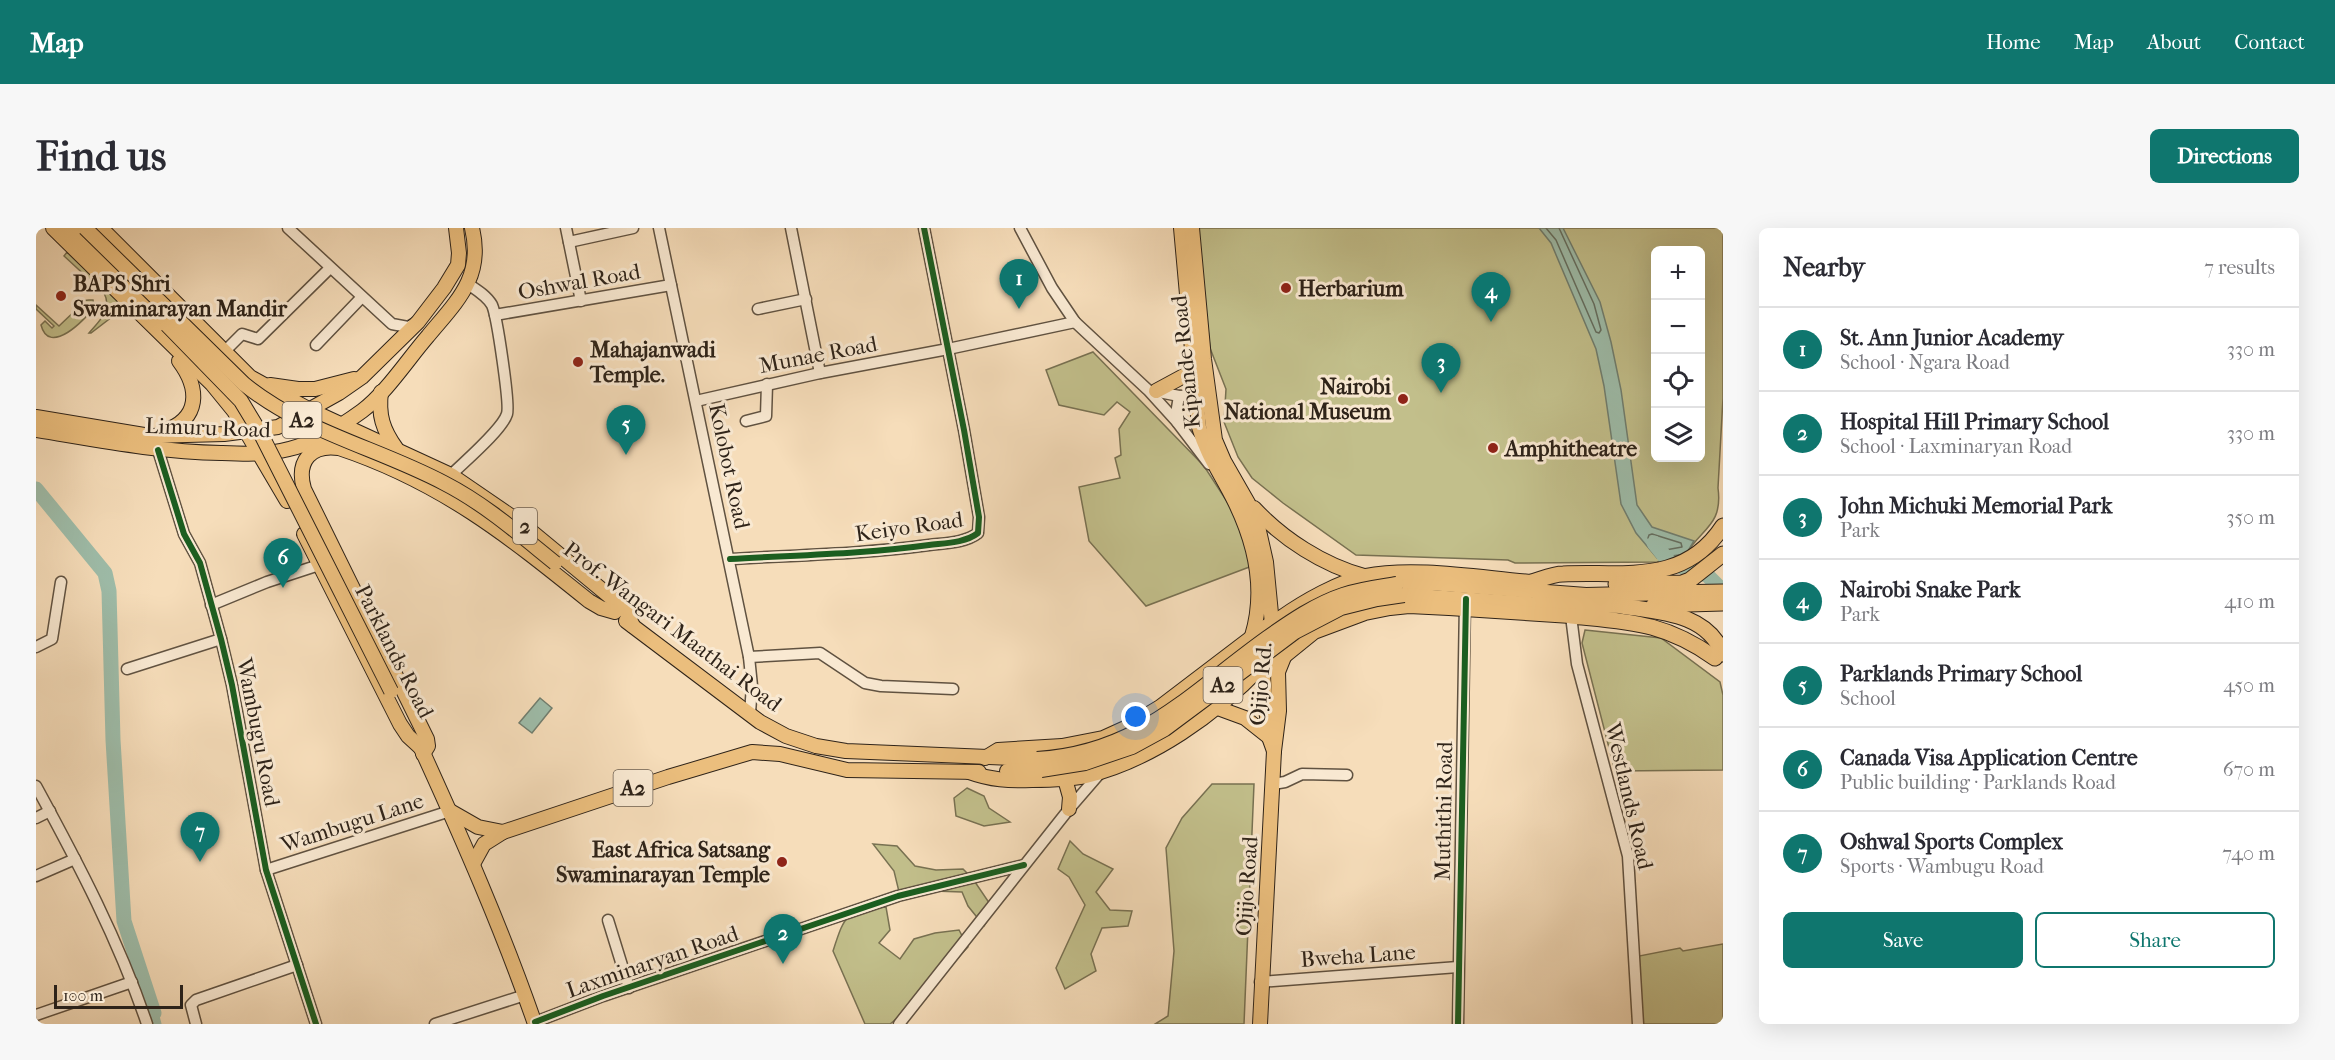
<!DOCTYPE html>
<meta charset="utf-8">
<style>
:root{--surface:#fff;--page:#f7f7f7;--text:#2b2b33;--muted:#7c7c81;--line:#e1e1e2;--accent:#0f766e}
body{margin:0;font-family:"IM FELL French Canon",serif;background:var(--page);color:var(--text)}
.controls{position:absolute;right:18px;top:18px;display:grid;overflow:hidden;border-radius:9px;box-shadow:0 6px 24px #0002}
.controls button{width:54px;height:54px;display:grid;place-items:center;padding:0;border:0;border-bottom:2px solid var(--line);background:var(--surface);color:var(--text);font:30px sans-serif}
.scale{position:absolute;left:18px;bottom:15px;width:129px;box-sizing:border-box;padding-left:6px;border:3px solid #2e2319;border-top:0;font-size:16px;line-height:21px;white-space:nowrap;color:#2e2319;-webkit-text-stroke:4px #f9e9d2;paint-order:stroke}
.you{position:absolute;left:1100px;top:489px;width:21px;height:21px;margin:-15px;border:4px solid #fff;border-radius:50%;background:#1a73e8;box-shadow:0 0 0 9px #1a73e833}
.badge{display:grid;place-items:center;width:39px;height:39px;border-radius:50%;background:var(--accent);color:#fff;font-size:20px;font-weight:700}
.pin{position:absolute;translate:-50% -50px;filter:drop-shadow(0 2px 3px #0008)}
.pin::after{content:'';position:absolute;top:32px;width:21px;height:18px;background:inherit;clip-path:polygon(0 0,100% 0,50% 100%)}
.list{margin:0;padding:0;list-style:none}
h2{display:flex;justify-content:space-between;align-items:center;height:78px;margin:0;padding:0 24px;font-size:26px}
h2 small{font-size:20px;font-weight:400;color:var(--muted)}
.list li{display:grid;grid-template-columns:39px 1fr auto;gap:18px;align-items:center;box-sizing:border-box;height:84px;padding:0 24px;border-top:2px solid var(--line)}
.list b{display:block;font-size:22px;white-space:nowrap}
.list p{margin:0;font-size:20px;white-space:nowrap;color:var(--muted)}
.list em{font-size:20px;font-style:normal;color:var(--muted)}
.actions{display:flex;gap:12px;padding:18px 24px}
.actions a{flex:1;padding:14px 0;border:2px solid var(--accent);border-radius:9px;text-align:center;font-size:21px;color:var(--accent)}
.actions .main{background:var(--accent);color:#fff}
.icon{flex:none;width:33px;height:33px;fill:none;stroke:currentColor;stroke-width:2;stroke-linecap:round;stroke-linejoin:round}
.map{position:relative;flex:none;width:1687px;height:796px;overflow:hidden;border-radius:9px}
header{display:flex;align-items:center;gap:36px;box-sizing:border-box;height:84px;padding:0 30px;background:var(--accent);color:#fff}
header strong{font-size:28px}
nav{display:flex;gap:33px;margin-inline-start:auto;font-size:21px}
.intro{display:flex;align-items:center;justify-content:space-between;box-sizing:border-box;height:144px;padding:0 36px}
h1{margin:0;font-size:42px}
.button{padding:15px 27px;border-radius:9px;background:var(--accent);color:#fff;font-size:21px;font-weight:700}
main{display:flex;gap:36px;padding:0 36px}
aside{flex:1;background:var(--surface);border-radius:9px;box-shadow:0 6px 24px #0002}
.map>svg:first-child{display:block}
</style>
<header>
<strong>Map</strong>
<nav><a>Home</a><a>Map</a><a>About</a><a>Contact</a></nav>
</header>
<div class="intro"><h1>Find us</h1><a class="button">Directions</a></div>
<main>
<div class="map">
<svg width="1687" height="796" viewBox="0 0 1687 796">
<rect width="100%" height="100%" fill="#f6ddba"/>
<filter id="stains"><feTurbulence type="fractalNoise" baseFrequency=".00333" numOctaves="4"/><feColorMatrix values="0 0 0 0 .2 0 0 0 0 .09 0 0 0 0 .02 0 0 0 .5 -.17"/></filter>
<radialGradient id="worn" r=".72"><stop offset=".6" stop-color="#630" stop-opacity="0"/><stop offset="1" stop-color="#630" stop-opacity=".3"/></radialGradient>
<g fill="#c2bf8b" stroke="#787152" stroke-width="1.5" fill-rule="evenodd">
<path d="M1161,0H1687V170L1682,260C1687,297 1666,300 1650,326L1621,334L1479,335L1472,332L1320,327L1247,275L1216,250L1202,229L1188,194L1190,161L1174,120ZM1620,22H1664V230H1620Z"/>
<path d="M31,24L89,79L55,105H53C63,93 77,82 68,65L28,28Z"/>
<path d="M53,72H57L58,79C50,91 13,129 5,97L9,93L16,100L18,98L0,81V77L23,98L45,77L44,73Z"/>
<path d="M1057,124L1168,238L1199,286L1216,338L1110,378L1053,313L1043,259L1084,250L1079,230L1085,227L1083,201L1094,184L1081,174L1068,187L1023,177L1010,142Z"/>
<path d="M1549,402L1625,410L1684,454L1687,467V542L1579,543L1546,415Z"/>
<path d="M1176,556H1218L1208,796H1119L1132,788L1138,723L1130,620L1146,590Z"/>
<path d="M931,560L948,568L953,580L974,594L948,598L920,588L918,570Z"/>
<path d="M1034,613L1047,626L1077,641L1060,664L1074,682L1096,683L1092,698L1066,700L1055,726L1060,743L1029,761L1020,740L1049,677L1033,649L1022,641Z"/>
<path d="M837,616L861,618L879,638L900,642L927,641L937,651L958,682L948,698L932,678L926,664L898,663L864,668L858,643Z"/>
<path d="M850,679L854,702L843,715L864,731L878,711L899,705L923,702L932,719L908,745L892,766L854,796H829L797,723C809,686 810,682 850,679Z"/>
<path d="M1687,716V796H1606L1603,728L1644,720L1647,723Z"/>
</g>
<g fill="#9ebdaa" stroke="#717f70" stroke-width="1.5">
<path d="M1503,0H1527L1564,74L1575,114L1585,162L1601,277L1616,299L1658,313L1650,326L1621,330L1600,305L1585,276L1568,158L1560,121L1515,15Z"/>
<path d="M504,470L516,480L496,505L483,495Z"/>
</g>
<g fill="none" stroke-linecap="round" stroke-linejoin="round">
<g stroke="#667062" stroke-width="1.5">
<path d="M1510,0L1520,12L1560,104L1563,105L1565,102L1558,76L1523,0"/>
<path d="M1616,306L1645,315L1646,319L1624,323L1612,310L1613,307Z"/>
</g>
<path stroke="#9ebdaa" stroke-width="9" d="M118,785L121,796"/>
<g stroke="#9ebdaa" stroke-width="15">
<path d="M0,261L69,345L73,363L77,512L88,693L118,785"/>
<path d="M1618,315L1634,335L1671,347L1687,363"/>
</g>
<defs>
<g id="minor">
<path d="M252,0L356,96L372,99L381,94"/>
<path d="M530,0L545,73"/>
<path d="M623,0L713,429L716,458L714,485"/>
<path d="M755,0L784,145"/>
<path d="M984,0L1016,60L1039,94L1112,162L1141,194L1173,236"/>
<path d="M533,14L597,0"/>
<path d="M722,81L770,71"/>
<path d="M459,87L635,57"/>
<path d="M280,117L326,69"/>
<path d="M190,122L206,106L222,111L294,40"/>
<path d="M1118,163L1143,168L1168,167"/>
<path d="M660,173L784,145L912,121L1039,94"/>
<path d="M710,193L730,188L731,156"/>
<path d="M1141,194L1140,186L1143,168"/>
<path d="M122,222L148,306L164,335L185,411L196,457L230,642L280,796"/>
<path d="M415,247C428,234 466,202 471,186C474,176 461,88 456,77C451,68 441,62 432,56"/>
<path d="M694,331C760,327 827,326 893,317C909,315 929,315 942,305L943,289L928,202L888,0"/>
<path d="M175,377L231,354L283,337"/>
<path d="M1535,388L1541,436L1592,628L1602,796"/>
<path d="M0,419L16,411L25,354"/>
<path d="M713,429L784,425L829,455L845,458L917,461"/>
<path d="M91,441L185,411"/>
<path d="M1237,556L1249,554L1266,546L1311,547"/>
<path d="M0,558C42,635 83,713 111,796"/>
<path d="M0,590L14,583"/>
<path d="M230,642L414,583"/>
<path d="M0,648L39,631"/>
<path d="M572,692L593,760"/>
<path d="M1224,754L1422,739"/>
<path d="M0,787L96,754"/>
<path d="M499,794L567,768L862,668L988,637"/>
<path d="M160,796L155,777L160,772L261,737"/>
<path d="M399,796L489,767"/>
<path d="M863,796L1033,581L1065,544"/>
<path d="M1422,796L1429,374"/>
</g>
<g id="major">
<path d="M17,0L176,156L198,183L251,273"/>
<path d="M33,0L131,97"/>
<path d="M65,0L214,149L274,182L415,247L485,295L589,381L597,398"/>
<path d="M1145,0L1163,199C1171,228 1186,247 1199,274C1220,317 1230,362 1216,408"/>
<path d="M1156,0L1168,131L1179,212L1188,233L1212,275L1221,294L1230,334L1236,396"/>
<path d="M234,157L262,161H279L318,151"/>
<path d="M1120,163L1157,143"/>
<path d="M345,164C342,187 347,202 360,220"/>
<path d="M0,189L114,208L188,206L242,199L303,165L326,149L382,94L408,60L422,37L423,25L420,0"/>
<path d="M0,202C62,212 122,224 185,225C209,226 230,227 253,221C279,215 304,199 326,183C350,165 372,131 392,108C421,73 448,49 436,0"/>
<path d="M128,203C164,191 164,161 143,133"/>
<path d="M1218,280C1247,311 1287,337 1328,348"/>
<path d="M268,306L364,496L372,508L384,519"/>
<path d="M1361,356L1394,355L1550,367L1633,365"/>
<path d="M1368,367L1495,376L1586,378"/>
<path d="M590,393L724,494L750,508L780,518L810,523L1001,531"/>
<path d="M1222,437L1226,438L1233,509L1238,523"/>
<path d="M1179,479L1209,490L1233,509"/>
<path d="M384,518C426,610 466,701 499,796"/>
<path d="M387,526L392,518L391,511L268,261C260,233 275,216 303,220C405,254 471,307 553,373L565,380L579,384"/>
<path d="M949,530L962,522L1026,518L1067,510L1089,500L1124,479L1216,409C1225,399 1236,397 1246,389C1267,374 1304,353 1329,348C1379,338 1445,350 1496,354"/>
<path d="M971,543L1005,542"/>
<path d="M933,544C955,552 973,553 996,552C1014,552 1033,552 1050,548C1116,532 1180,486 1226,438H1236L1278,404L1329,385L1354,380L1373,378L1413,380L1535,388"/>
<path d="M1029,551L1034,569L1033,581"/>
<path d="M414,583L442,599L467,604"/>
<path d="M437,636L448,616L467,604L632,549L716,524L744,526L811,542L943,544"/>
<path d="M1224,796L1238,523L1243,483L1242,444L1248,429"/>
</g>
<g id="highway">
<path d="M1496,354C1506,351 1517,346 1527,346C1588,343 1648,358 1687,298"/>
<path d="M1580,356L1646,355L1654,352L1687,326"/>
<path d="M1633,365L1687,364"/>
<path d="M1618,377L1687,375"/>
<path d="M1586,378C1624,384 1671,385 1687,426"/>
<path d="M1535,388C1594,394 1628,394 1679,430"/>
</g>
</defs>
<use href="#minor" stroke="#605241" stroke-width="13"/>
<use href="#major" stroke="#2e2319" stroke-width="16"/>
<use href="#highway" stroke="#2e2319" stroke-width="17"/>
<use href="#minor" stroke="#f9e9d2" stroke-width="10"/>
<use href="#major" stroke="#ebbe7d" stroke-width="14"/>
<use href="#highway" stroke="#ebbe7d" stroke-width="15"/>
<defs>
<g id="major-bridge">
<path d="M49,0L208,156C267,204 342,220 408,255C449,276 483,306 519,335"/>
<path d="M131,97L205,173L225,206L355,463"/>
<path d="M1001,531C1103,525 1154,465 1231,410C1255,393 1280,376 1307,367C1325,361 1343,359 1361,356"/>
<path d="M1005,542L1049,535L1096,519L1129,501L1259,404L1305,380L1341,371L1368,367"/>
</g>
</defs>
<use href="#major-bridge" stroke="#2e2319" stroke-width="16" stroke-linecap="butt"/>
<use href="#major-bridge" stroke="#ebbe7d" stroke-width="14"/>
<defs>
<g id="cycleway">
<path d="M122,222L148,306L164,335L185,411L196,457L230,642L280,796"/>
<path d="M694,331C760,327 827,326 893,317C909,315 929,315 942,305L943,289L928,202L888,0"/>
<path d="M499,794L567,768L862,668L988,637"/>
<path d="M1422,796L1430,371"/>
</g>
</defs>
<use href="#cycleway" stroke="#f9e9d2" stroke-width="10"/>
<use href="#cycleway" stroke="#1b5e20" stroke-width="6"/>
</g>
<g fill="#8f2418" stroke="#f9e9d2" stroke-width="2">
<circle cx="1250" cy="60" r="6"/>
<circle cx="25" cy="68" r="6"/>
<circle cx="542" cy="134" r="6"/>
<circle cx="1367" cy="171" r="6"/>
<circle cx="1457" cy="220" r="6"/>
<circle cx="746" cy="634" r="6"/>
</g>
<g text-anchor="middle" stroke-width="6" stroke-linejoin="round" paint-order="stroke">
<g fill="#f9e9d2" stroke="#6b5e50" stroke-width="1.5">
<rect x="246.5" y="174" width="39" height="36" rx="4.5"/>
<rect x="477" y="280" width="24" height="36" rx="4.5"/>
<rect x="1167.5" y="439" width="39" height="36" rx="4.5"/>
<rect x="577.5" y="542" width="39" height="36" rx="4.5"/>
</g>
<g font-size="21" font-weight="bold" fill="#2e2319">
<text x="266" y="199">A2</text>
<text x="489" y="305">2</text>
<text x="1187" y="464">A2</text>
<text x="597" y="567">A2</text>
</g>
<g font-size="22" fill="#2e2319" stroke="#f9e9d2">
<text transform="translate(543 53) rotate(-10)" y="8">Oshwal Road</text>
<text transform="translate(782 126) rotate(-11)" y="8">Munae Road</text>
<text transform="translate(1149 134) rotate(-96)" y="8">Kipande Road</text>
<text transform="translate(172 199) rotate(2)" y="8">Limuru Road</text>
<text transform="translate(694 238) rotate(78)" y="8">Kolobot Road</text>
<text transform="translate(873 298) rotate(-8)" y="8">Keiyo Road</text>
<text transform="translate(637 398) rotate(37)" y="8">Prof. Wangari Maathai Road</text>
<text transform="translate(359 423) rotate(63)" y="8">Parklands Road</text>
<text transform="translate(1224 456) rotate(-85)" y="8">Ojijo Rd.</text>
<text transform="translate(223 504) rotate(79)" y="8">Wambugu Road</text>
<text transform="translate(1594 568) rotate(77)" y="8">Westlands Road</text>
<text transform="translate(1407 583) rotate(-89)" y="8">Muthithi Road</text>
<text transform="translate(316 594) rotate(-18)" y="8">Wambugu Lane</text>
<text transform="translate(1210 658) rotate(-86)" y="8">Ojijo Road</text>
<text transform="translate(1322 727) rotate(-4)" y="8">Bweha Lane</text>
<text transform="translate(616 733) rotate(-19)" y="8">Laxminaryan Road</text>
</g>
<g font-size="22" font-weight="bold" fill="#2e2319" stroke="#f9e9d2" text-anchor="start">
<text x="37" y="63">BAPS Shri<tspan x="37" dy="25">Swaminarayan Mandir</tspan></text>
<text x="1262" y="68">Herbarium</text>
<text x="554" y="129">Mahajanwadi<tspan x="554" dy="25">Temple.</tspan></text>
<text x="1355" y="166" text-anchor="end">Nairobi<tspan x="1355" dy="25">National Museum</tspan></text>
<text x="1469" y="228">Amphitheatre</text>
<text x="734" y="629" text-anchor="end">East Africa Satsang<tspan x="734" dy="25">Swaminarayan Temple</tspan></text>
</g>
</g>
<rect width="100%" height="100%" filter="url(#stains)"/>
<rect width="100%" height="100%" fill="url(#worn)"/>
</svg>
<div class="controls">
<button>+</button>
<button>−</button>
<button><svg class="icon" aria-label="locate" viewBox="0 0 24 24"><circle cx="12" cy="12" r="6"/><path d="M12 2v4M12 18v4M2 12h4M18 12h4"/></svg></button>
<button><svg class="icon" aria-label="layers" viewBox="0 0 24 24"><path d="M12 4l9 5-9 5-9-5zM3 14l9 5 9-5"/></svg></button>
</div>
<div class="scale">100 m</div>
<div class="you"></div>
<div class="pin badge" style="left:983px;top:81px">1</div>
<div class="pin badge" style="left:747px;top:736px">2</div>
<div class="pin badge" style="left:1405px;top:165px">3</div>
<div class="pin badge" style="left:1455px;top:94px">4</div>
<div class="pin badge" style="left:590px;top:227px">5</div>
<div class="pin badge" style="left:247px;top:360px">6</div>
<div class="pin badge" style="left:164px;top:634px">7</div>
</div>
<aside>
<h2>Nearby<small>7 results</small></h2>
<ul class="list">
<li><span class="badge">1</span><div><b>St. Ann Junior Academy</b><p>School · Ngara Road</p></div><em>330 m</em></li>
<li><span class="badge">2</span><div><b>Hospital Hill Primary School</b><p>School · Laxminaryan Road</p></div><em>330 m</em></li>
<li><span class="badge">3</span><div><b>John Michuki Memorial Park</b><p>Park</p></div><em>350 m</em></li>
<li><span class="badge">4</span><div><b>Nairobi Snake Park</b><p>Park</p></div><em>410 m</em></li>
<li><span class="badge">5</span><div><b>Parklands Primary School</b><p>School</p></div><em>450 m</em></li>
<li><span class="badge">6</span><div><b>Canada Visa Application Centre</b><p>Public building · Parklands Road</p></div><em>670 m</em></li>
<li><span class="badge">7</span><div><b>Oshwal Sports Complex</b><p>Sports · Wambugu Road</p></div><em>740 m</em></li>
</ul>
<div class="actions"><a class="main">Save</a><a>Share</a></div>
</aside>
</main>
